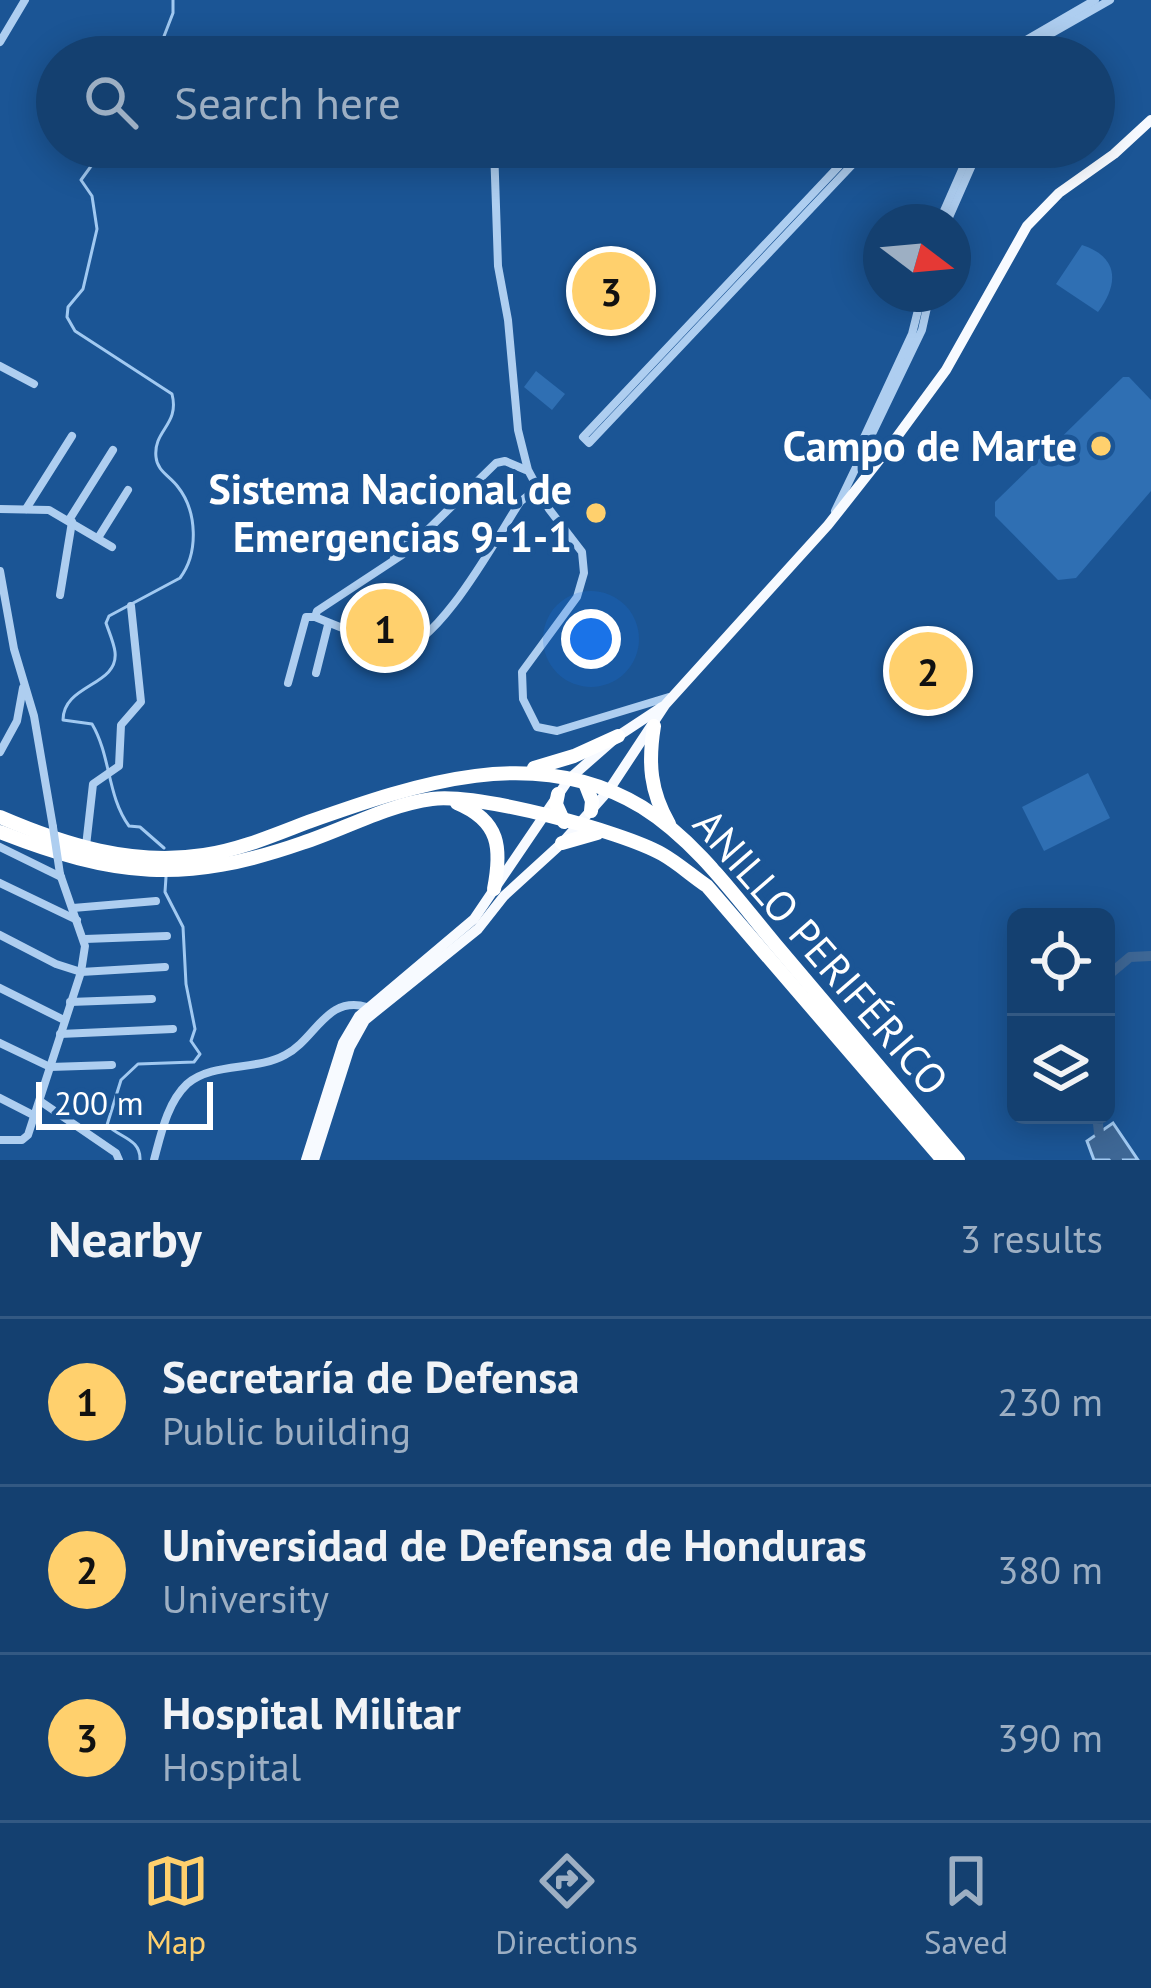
<!DOCTYPE html>
<meta charset="utf-8">
<style>
:root{--surface:#144070;--page:#214b78;--text:#f1f3f6;--muted:#9dafc3;--line:#335983;--accent:#ffd06d}
body{margin:0;font-family:"PT Sans",sans-serif;background:var(--page);color:var(--text)}
.controls{position:absolute;right:36px;bottom:36px;display:grid;overflow:hidden;border-radius:18px;box-shadow:0 6px 30px #0003}
.controls button{width:108px;height:108px;display:grid;place-items:center;padding:0;border:0;border-bottom:3px solid var(--line);background:var(--surface);color:var(--text);font:60px sans-serif}
.compass{position:absolute;left:863px;top:204px;width:108px;height:108px;border-radius:50%;background:var(--surface);box-shadow:0 6px 30px #0003;rotate:106deg}
.scale{position:absolute;left:36px;bottom:30px;width:177px;box-sizing:border-box;padding-left:12px;border:6px solid #fff;border-top:0;font-size:33px;line-height:42px;white-space:nowrap;color:#fff;-webkit-text-stroke:9px #1b5595;paint-order:stroke}
.you{position:absolute;left:591px;top:639px;width:42px;height:42px;margin:-30px;border:9px solid #fff;border-radius:50%;background:#1a73e8;box-shadow:0 0 0 18px #1a73e833}
.badge{display:grid;place-items:center;width:78px;height:78px;border-radius:50%;background:var(--accent);color:#111;font-size:39px;font-weight:700}
.pin{position:absolute;translate:-50% -50%;border:6px solid #fff;box-shadow:0 3px 12px #0006}
.list{margin:0;padding:0;list-style:none}
h2{display:flex;justify-content:space-between;align-items:center;height:156px;margin:0;padding:0 48px;font-size:51px}
h2 small{font-size:39px;font-weight:400;color:var(--muted)}
.list li{display:grid;grid-template-columns:78px 1fr auto;gap:36px;align-items:center;box-sizing:border-box;height:168px;padding:0 48px;border-top:3px solid var(--line)}
.list b{display:block;font-size:45px;white-space:nowrap}
.list p{margin:0;font-size:39px;white-space:nowrap;color:var(--muted)}
.list em{font-size:39px;font-style:normal;color:var(--muted)}
.icon{flex:none;width:66px;height:66px;fill:none;stroke:currentColor;stroke-width:2;stroke-linecap:round;stroke-linejoin:round}
.map{position:relative;flex:none;width:1151px;height:1160px;overflow:hidden}
.search{position:absolute;background:var(--surface);box-shadow:0 6px 30px #0003;left:36px;right:36px;top:36px;height:132px;display:flex;align-items:center;gap:30px;box-sizing:border-box;padding:0 42px;border-radius:66px;color:var(--muted);font-size:45px}
.sheet{height:660px;background:var(--surface)}
nav{display:flex;justify-content:space-around;align-items:center;box-sizing:border-box;height:168px;border-top:3px solid var(--line);background:var(--surface);font-size:33px;color:var(--muted)}
nav a{display:grid;justify-items:center;gap:6px}
nav .on{color:var(--accent)}
.map>svg:first-child{display:block}
</style>
<div class="map">
<svg width="1151" height="1160" viewBox="0 0 1151 1160">
<rect width="100%" height="100%" fill="#1b5595"/>
<g fill="#2f6fb3">
<path d="M1082,245C1119,257 1119,284 1098,312L1056,284Z"/>
<path d="M536,371L565,394L552,410L524,387Z"/>
<path d="M1123,377H1129L1151,400V491L1076,578L1058,580L995,516V502Z"/>
<path d="M1088,773L1110,818L1044,851L1022,807Z"/>
</g>
<path fill="#3e6795" stroke="#a1c9f1" stroke-width="3" d="M1113,1123L1138,1160H1094L1087,1141Z"/>
<g fill="none" stroke-linecap="round" stroke-linejoin="round">
<g stroke="#a1c9f1" stroke-width="3">
<path d="M156,57L173,13V0"/>
<path d="M105,147L81,180L92,196L97,229L83,289L68,307L67,317L75,331L172,394C180,425 153,430 156,457C157,471 170,476 178,487C197,511 199,553 180,578L109,616L106,623C109,632 114,643 115,652C119,686 63,684 63,720L92,724C111,756 107,796 129,826L140,827L164,848"/>
<path d="M140,1160C141,1139 120,1138 107,1125L121,1080L138,1064L194,1062L200,1054L191,1041L195,1029L186,984L183,927L165,892L166,877"/>
</g>
<g stroke="#3e6795" stroke-width="10">
<path d="M1106,977L1130,957L1151,956"/>
<path d="M1097,1115L1099,1133L1117,1160"/>
</g>
<g stroke="#aecef0" stroke-width="8">
<path d="M0,42L25,0"/>
<path d="M1005,53L1024,49L1110,0"/>
<path d="M997,57L1095,0"/>
<path d="M494,147L498,266L508,320L518,430L528,470L549,509L582,552L584,573L577,597L522,672L523,699L537,727L557,731L669,697"/>
<path d="M857,147L583,437L589,443L869,147"/>
<path d="M939,222L972,147"/>
<path d="M947,222L980,147"/>
<path d="M0,366L34,384"/>
<path d="M856,464L854,459L912,334L922,294"/>
<path d="M526,470L505,461L496,463L402,555L317,611L315,617L397,650C439,646 497,537 520,502L537,488"/>
<path d="M0,509L49,510L112,547"/>
<path d="M26,509L72,436"/>
<path d="M835,511L922,330L930,294"/>
<path d="M69,520L113,450"/>
<path d="M98,538L128,490"/>
<path d="M394,556L417,533"/>
<path d="M0,571L14,649L34,716L53,827"/>
<path d="M60,595L72,522"/>
<path d="M316,673L328,625"/>
<path d="M288,683L306,617H315"/>
<path d="M0,752L17,721L23,688"/>
<path d="M86,846L93,784L119,766L121,725L141,702L131,606"/>
<path d="M0,847L61,877"/>
<path d="M0,883L77,920"/>
<path d="M73,908L156,901"/>
<path d="M0,935L56,964L81,972L165,967"/>
<path d="M85,939L167,936"/>
<path d="M0,988L64,1020"/>
<path d="M70,1002L152,999"/>
<path d="M60,1034L173,1029"/>
<path d="M0,1043L50,1067L112,1065"/>
<path d="M0,1098L35,1116"/>
<path d="M40,1101L116,1153L119,1160"/>
<path d="M0,1140H22L28,1135L81,972L85,946L60,874"/>
<path d="M154,1160C161,1134 167,1103 187,1084C212,1062 256,1071 285,1055C316,1039 326,995 367,1007"/>
</g>
<g stroke="#f7faff" stroke-width="10">
<path d="M306,1160L343,1043L359,1016L474,919L569,779L618,736L662,707"/>
<path d="M314,1160L350,1047L365,1020L478,929L504,896L562,843L609,790L665,705L828,525L888,449L946,370L1027,226L1059,193L1114,154L1151,120"/>
</g>
<g stroke="#fff" stroke-width="14">
<path d="M654,726C648,763 650,791 669,824"/>
<path d="M534,768L574,756L618,736"/>
<path d="M585,783L592,801L591,811"/>
<path d="M558,794L556,804L564,822"/>
<path d="M457,803C500,821 502,848 494,889"/>
<path d="M0,817C65,845 132,866 204,855C239,850 274,835 308,822C416,784 535,742 642,807C695,840 735,896 775,944C836,1016 897,1088 958,1160"/>
<path d="M0,832C115,877 184,884 302,843C345,829 387,805 432,799C478,793 621,831 662,854C678,863 692,876 707,886L943,1160"/>
<path d="M562,843L597,833"/>
</g>
<path stroke="#aecef0" stroke-width="8" d="M53,827L60,874"/>
</g>
<g fill="#ffd06d" stroke="#1b5595" stroke-width="4.5">
<circle cx="1101" cy="446" r="12"/>
<circle cx="596" cy="513" r="12"/>
</g>
<g text-anchor="middle" stroke-width="10" stroke-linejoin="round" paint-order="stroke">
<g font-size="42" font-weight="bold" fill="#fff" stroke="#1b5595" text-anchor="end">
<text x="1077" y="461">Campo de Marte</text>
<text x="572" y="504">Sistema Nacional de<tspan x="572" dy="48">Emergencias 9-1-1</tspan></text>
</g>
<g font-size="42" fill="#fff" stroke="#1b5595">
<text transform="translate(821 952) rotate(49)" y="15">ANILLO PERIFÉRICO</text>
</g>
</g>
</svg>
<div class="controls">
<button><svg class="icon" aria-label="locate" viewBox="0 0 24 24"><circle cx="12" cy="12" r="6"/><path d="M12 2v4M12 18v4M2 12h4M18 12h4"/></svg></button>
<button><svg class="icon" aria-label="layers" viewBox="0 0 24 24"><path d="M12 4l9 5-9 5-9-5zM3 14l9 5 9-5"/></svg></button>
</div>
<svg class="compass" viewBox="-18 -18 36 36"><path d="M0-13l5 13h-10z" fill="#e53935"/><path d="M0 13l5-13h-10z" fill="#9dafc3"/></svg>
<div class="scale">200 m</div>
<div class="you"></div>
<div class="pin badge" style="left:385px;top:628px">1</div>
<div class="pin badge" style="left:928px;top:671px">2</div>
<div class="pin badge" style="left:611px;top:291px">3</div>
<div class="search"><svg class="icon" aria-label="search" viewBox="0 0 24 24"><circle cx="10" cy="10" r="6"/><path d="M15 15l6 6"/></svg>Search here</div>
</div>
<section class="sheet">
<h2>Nearby<small>3 results</small></h2>
<ul class="list">
<li><span class="badge">1</span><div><b>Secretaría de Defensa</b><p>Public building</p></div><em>230 m</em></li>
<li><span class="badge">2</span><div><b>Universidad de Defensa de Honduras</b><p>University</p></div><em>380 m</em></li>
<li><span class="badge">3</span><div><b>Hospital Militar</b><p>Hospital</p></div><em>390 m</em></li>
</ul>
</section>
<nav>
<a class="on"><svg class="icon" aria-label="map" viewBox="0 0 24 24"><path d="M3 6l6-2 6 2 6-2v14l-6 2-6-2-6 2zM9 4v14M15 6v14"/></svg>Map</a>
<a><svg class="icon" aria-label="directions" viewBox="0 0 24 24"><path d="M12 3l9 9-9 9-9-9zM9 14v-3h6M13 9l2 2-2 2"/></svg>Directions</a>
<a><svg class="icon" aria-label="saved" viewBox="0 0 24 24"><path d="M7 4h10v16l-5-4-5 4z"/></svg>Saved</a>
</nav>
